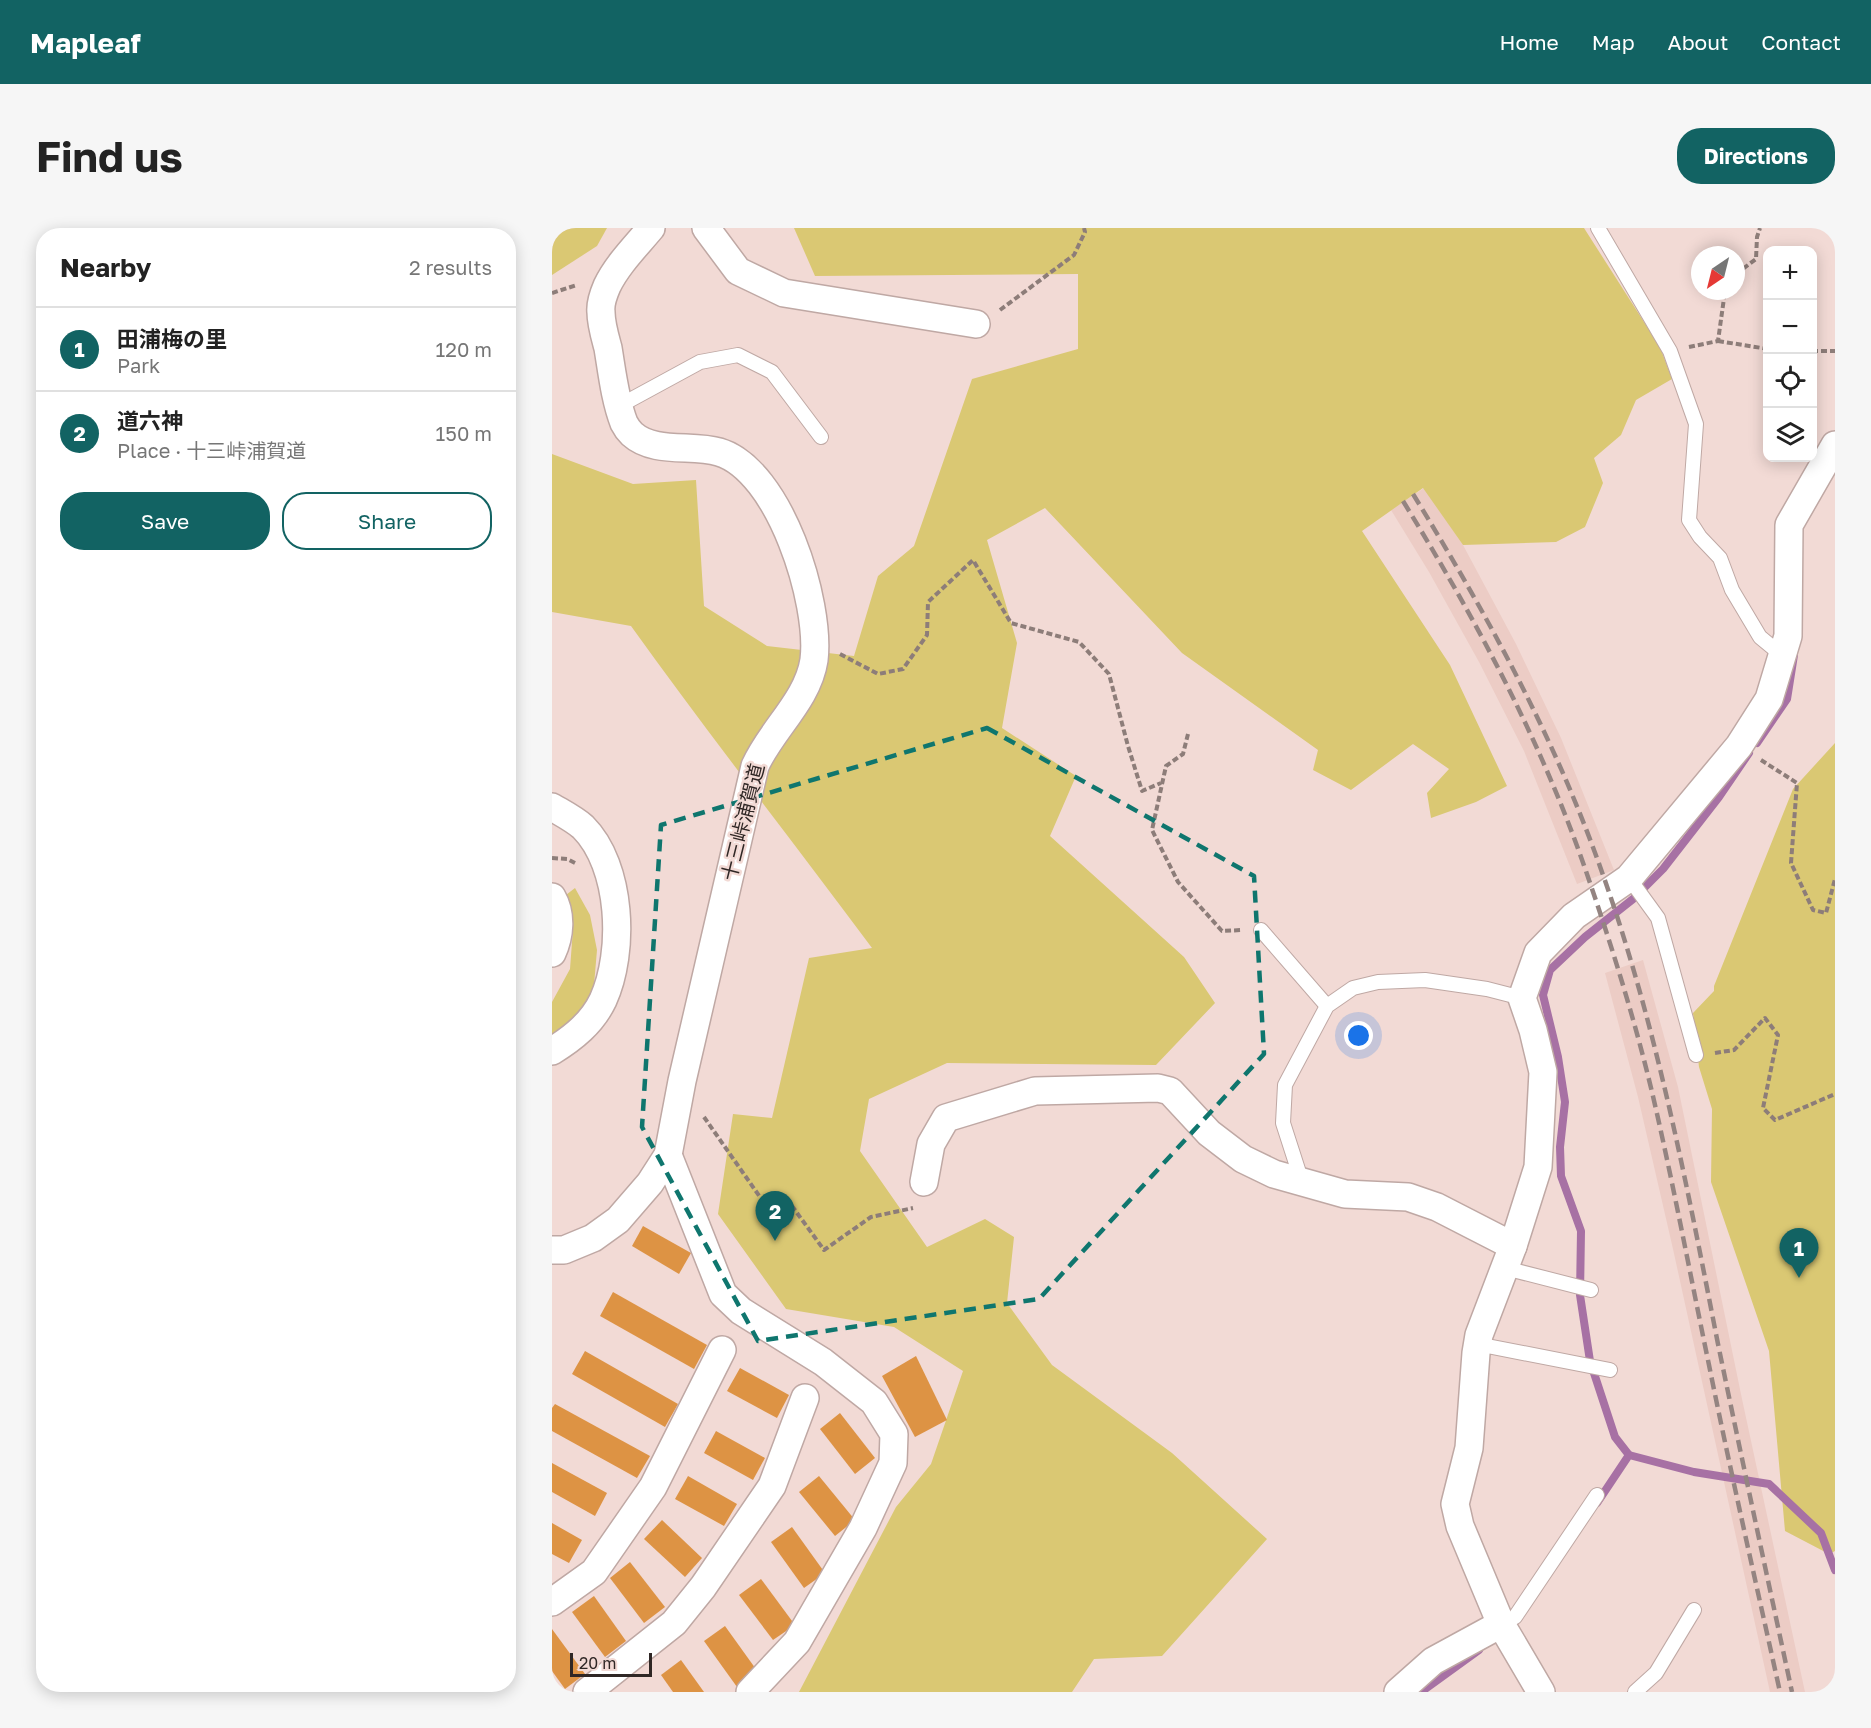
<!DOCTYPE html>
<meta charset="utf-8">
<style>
:root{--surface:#fff;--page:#f6f6f6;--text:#222;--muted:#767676;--line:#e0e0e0;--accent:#126363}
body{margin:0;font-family:"Golos Text","Noto Sans JP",sans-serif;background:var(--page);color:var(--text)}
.controls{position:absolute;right:18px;top:18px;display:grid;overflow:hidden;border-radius:12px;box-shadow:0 3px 15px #0003}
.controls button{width:54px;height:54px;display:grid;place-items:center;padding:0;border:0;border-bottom:2px solid var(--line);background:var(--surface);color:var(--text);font:30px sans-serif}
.compass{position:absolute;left:1139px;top:18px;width:54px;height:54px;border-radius:50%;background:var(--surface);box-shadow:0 3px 15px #0003;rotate:215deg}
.scale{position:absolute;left:18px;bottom:15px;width:82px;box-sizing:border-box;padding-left:6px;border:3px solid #2f2725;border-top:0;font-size:16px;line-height:21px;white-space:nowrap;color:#2f2725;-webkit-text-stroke:4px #f2dad5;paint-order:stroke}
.you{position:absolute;left:807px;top:808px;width:21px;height:21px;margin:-15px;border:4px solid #fff;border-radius:50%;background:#1a73e8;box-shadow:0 0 0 9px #1a73e833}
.badge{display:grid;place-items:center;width:39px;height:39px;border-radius:50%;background:var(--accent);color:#fff;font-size:20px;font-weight:700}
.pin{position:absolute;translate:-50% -50px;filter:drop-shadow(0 2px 3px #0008)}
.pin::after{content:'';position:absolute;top:32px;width:21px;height:18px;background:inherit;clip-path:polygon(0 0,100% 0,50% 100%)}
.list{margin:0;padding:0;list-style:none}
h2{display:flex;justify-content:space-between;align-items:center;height:78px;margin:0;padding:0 24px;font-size:26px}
h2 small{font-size:20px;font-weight:400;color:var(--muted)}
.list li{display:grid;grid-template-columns:39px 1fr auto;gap:18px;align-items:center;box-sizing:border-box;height:84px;padding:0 24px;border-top:2px solid var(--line)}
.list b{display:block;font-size:22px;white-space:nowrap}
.list p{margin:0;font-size:20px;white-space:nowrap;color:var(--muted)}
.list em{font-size:20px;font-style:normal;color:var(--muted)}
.actions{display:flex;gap:12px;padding:18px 24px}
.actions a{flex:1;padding:14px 0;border:2px solid var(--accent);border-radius:24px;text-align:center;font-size:21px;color:var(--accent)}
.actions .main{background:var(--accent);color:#fff}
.icon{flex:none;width:33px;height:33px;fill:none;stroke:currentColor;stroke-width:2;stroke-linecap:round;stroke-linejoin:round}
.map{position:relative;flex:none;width:1283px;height:1464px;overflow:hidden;border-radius:24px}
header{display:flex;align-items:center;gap:36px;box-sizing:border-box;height:84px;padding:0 30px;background:var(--accent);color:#fff}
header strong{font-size:28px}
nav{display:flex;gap:33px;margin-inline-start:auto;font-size:21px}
.intro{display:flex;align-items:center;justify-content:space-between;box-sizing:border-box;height:144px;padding:0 36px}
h1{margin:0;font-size:42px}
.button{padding:15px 27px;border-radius:24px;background:var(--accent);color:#fff;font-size:21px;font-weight:700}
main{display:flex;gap:36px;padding:0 36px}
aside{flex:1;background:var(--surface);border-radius:24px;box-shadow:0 3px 15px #0003}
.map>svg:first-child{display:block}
</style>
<header>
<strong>Mapleaf</strong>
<nav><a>Home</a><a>Map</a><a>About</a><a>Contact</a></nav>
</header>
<div class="intro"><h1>Find us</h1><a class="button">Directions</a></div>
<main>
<aside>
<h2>Nearby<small>2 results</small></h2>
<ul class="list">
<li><span class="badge">1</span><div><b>田浦梅の里</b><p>Park</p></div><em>120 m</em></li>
<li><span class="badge">2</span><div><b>道六神</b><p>Place · 十三峠浦賀道</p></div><em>150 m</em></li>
</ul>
<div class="actions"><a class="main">Save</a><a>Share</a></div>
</aside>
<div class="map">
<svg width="1283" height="1464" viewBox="0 0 1283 1464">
<rect width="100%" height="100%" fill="#f2dad5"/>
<g fill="#ecccc5">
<path d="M872,260L911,317L964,416L1009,510L1062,642L1025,656L972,523L927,434L877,344L839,282Z"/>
<path d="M1091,732L1126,859L1190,1171L1253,1464H1218L1121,1021L1086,869L1053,745Z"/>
</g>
<g fill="#dac873">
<path d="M0,0H55L45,18L0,47Z"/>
<path d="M242,0H1032L1108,119L1120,151L1084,172L1069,207L1042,230L1051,255L1033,299L1004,314L911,317L871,260L810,303L898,437L955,558L924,574L879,590L875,565L897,541L861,516L799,562L761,542L766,522L630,425L493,280L435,312L465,415L450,500L524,548L498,608L632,729L663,775L604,837L395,835L317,871L308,923L375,1019L433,991L462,1009L455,1075L500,1137L620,1225L715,1311L610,1428L542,1431L520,1464H247L344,1279L379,1236L411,1143L342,1099L234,1081L166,986L181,886L220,890L257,730L320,720C240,612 157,507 79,398L0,384V226L81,256L144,252L152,378L215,418L302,428L326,348L362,318L420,151L526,121V46L263,48Z"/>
<path d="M1283,515V1323L1277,1326L1233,1303L1217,1123L1159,954L1160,881L1147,839L1141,785L1162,763V758L1241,561Z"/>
<path d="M23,660L38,687L45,722L42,757L27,790L0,813V774L18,741L21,701L10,670Z"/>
</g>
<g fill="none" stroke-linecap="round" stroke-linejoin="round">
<g stroke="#a771a4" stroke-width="8">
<path d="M1205,515L1235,471L1242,427"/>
<path d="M1077,1227L1063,1209L1038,1133L1028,1067L1029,1003L1009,948L1008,919L1013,874L1006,829L991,767L998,742L1033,709L1081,671L1111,641L1167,569L1197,525"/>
<path d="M1045,1275L1077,1227L1142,1244L1217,1256L1269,1305L1283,1342"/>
<path d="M869,1464L927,1422"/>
</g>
</g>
<g fill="#dd9344">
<path d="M91,998L139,1025L127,1046L80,1018Z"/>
<path d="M61,1064L155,1117L142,1141L48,1088Z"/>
<path d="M33,1123L126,1176L113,1199L20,1146Z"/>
<path d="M364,1128L395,1192L363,1209L330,1148Z"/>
<path d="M188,1140L237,1167L225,1190L175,1163Z"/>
<path d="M3,1176L98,1228L85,1250L0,1203V1180Z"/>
<path d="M288,1185L323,1230L303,1246L268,1201Z"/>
<path d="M164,1203L213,1230L201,1252L152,1225Z"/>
<path d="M0,1235L55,1265L43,1288L0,1264Z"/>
<path d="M136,1248L185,1276L172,1298L123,1271Z"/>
<path d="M267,1248L303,1292L283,1308L247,1264Z"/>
<path d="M110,1292L150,1330L133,1349L92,1311Z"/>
<path d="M0,1295L30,1312L17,1335L0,1326Z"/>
<path d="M240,1299L273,1345L252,1360L219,1314Z"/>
<path d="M78,1334L113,1379L92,1395L58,1350Z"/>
<path d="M209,1351L243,1397L221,1412L187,1367Z"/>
<path d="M42,1368L74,1413L53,1429L20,1384Z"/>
<path d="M173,1398L206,1444L185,1459L152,1413Z"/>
<path d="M0,1401L33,1446L13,1461L0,1443Z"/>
<path d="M129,1432L152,1464H121L109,1447Z"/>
</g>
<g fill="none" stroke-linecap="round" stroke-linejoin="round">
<defs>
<g id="service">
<path d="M1046,0L1118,123L1144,196L1137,292L1148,309L1168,330L1180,362L1208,409L1231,428"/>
<path d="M67,178L148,134L186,127L220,144L269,209"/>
<path d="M1077,650L1106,690L1144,827"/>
<path d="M709,702L775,778"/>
<path d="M750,954L731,895L733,857L775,778L801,760L826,754L873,752L935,761L970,770"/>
<path d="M953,1040L1039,1062"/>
<path d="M925,1116L1058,1142"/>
<path d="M949,1396L963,1389L1045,1267"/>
<path d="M1083,1464L1104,1445L1142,1382"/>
</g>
<g id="minor">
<path d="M154,0L186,43L232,65L424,96"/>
<path d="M0,579C10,585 22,591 31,599C70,638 73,724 51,772C40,795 21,810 0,823"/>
<path d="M0,669C10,686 8,708 0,725"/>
<path d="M116,927L171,1066L189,1083L271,1134L322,1174L342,1206L341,1235L311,1300L245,1414L198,1464"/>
<path d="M372,954L379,916L394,890L483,863L606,860L618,863L657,905L691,931L722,946L793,966L856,969L885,979L961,1018"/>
<path d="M0,1022H12L41,1010L66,992L98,955L116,927L130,853L203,538C219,502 256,472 262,432C269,375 228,242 167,224C140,216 102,226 80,206C77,203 74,199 72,195C63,172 60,144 56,120C53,109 49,96 49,84C48,76 52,65 55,58C65,37 84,18 99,0"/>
<path d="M0,1374L42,1344L101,1259L170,1122"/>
<path d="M35,1464L122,1395L151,1359L220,1258L253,1170"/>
<path d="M846,1464L881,1433L949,1396"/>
<path d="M989,1464L949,1396L908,1298L903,1276L917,1220L924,1125L927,1107L961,1018L986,939L991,844L981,802L970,770L986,725L1022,688L1077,650L1187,518L1217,471L1236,408L1237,297L1283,217"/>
</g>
</defs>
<use href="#service" stroke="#bfa8a4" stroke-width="16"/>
<use href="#minor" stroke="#bfa8a4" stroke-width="30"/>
<g stroke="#8d7d79" stroke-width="4" stroke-dasharray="6 3" stroke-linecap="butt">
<path d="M1184,46L1204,31L1205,9L1208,0"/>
<path d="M0,65L25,57"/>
<path d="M448,82L522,27L533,4L532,0"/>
<path d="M1166,113L1216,121"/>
<path d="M1137,119L1166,113L1173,63"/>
<path d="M1260,123H1283"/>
<path d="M288,426L326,446L351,441L375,407L376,374L421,332L459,395L527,414L557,446L576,518L590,563L609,555"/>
<path d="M636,506L631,526L614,538L600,602L626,654L670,703L690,702"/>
<path d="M1209,532L1245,555L1239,635L1261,682L1274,685L1283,651"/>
<path d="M0,630L15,631L23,635"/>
<path d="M1163,825L1182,822L1213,790L1226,807L1211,880L1223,892L1283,866"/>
<path d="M152,889L215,979V998L223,1005L240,978L272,1022L319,989L361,980"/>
</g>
<use href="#service" stroke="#fff" stroke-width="14"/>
<use href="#minor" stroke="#fff" stroke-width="27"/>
<g stroke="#948481" stroke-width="4.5" stroke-dasharray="12 6" stroke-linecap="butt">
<path d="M861,266C936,388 1004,512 1051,647C1105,799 1135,958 1166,1116C1190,1232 1215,1348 1240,1464"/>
<path d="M851,273C925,393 992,518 1037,652C1061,722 1083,793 1100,864C1121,954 1138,1046 1157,1137C1179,1246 1204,1355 1228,1464"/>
</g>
</g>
<path fill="none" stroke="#0f766e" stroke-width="4.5" stroke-dasharray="12 8" stroke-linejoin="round" d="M435,500L702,648L712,826L487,1071L206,1113L90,899L109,597Z"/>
<g text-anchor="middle" stroke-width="5" stroke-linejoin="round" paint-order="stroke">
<g font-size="20" fill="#2f2725" stroke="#f2dad5">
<text transform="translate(191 594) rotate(-76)" y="7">十三峠浦賀道</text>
</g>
</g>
</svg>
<div class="controls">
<button>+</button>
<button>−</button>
<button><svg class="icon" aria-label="locate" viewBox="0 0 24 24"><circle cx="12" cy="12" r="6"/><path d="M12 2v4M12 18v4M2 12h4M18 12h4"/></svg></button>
<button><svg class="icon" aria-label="layers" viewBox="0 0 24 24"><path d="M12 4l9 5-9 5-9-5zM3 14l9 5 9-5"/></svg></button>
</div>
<svg class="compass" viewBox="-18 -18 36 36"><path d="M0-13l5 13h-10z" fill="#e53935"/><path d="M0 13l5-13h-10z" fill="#767676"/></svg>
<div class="scale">20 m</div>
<div class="you"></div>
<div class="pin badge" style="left:1247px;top:1050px">1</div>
<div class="pin badge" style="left:223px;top:1013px">2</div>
</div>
</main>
